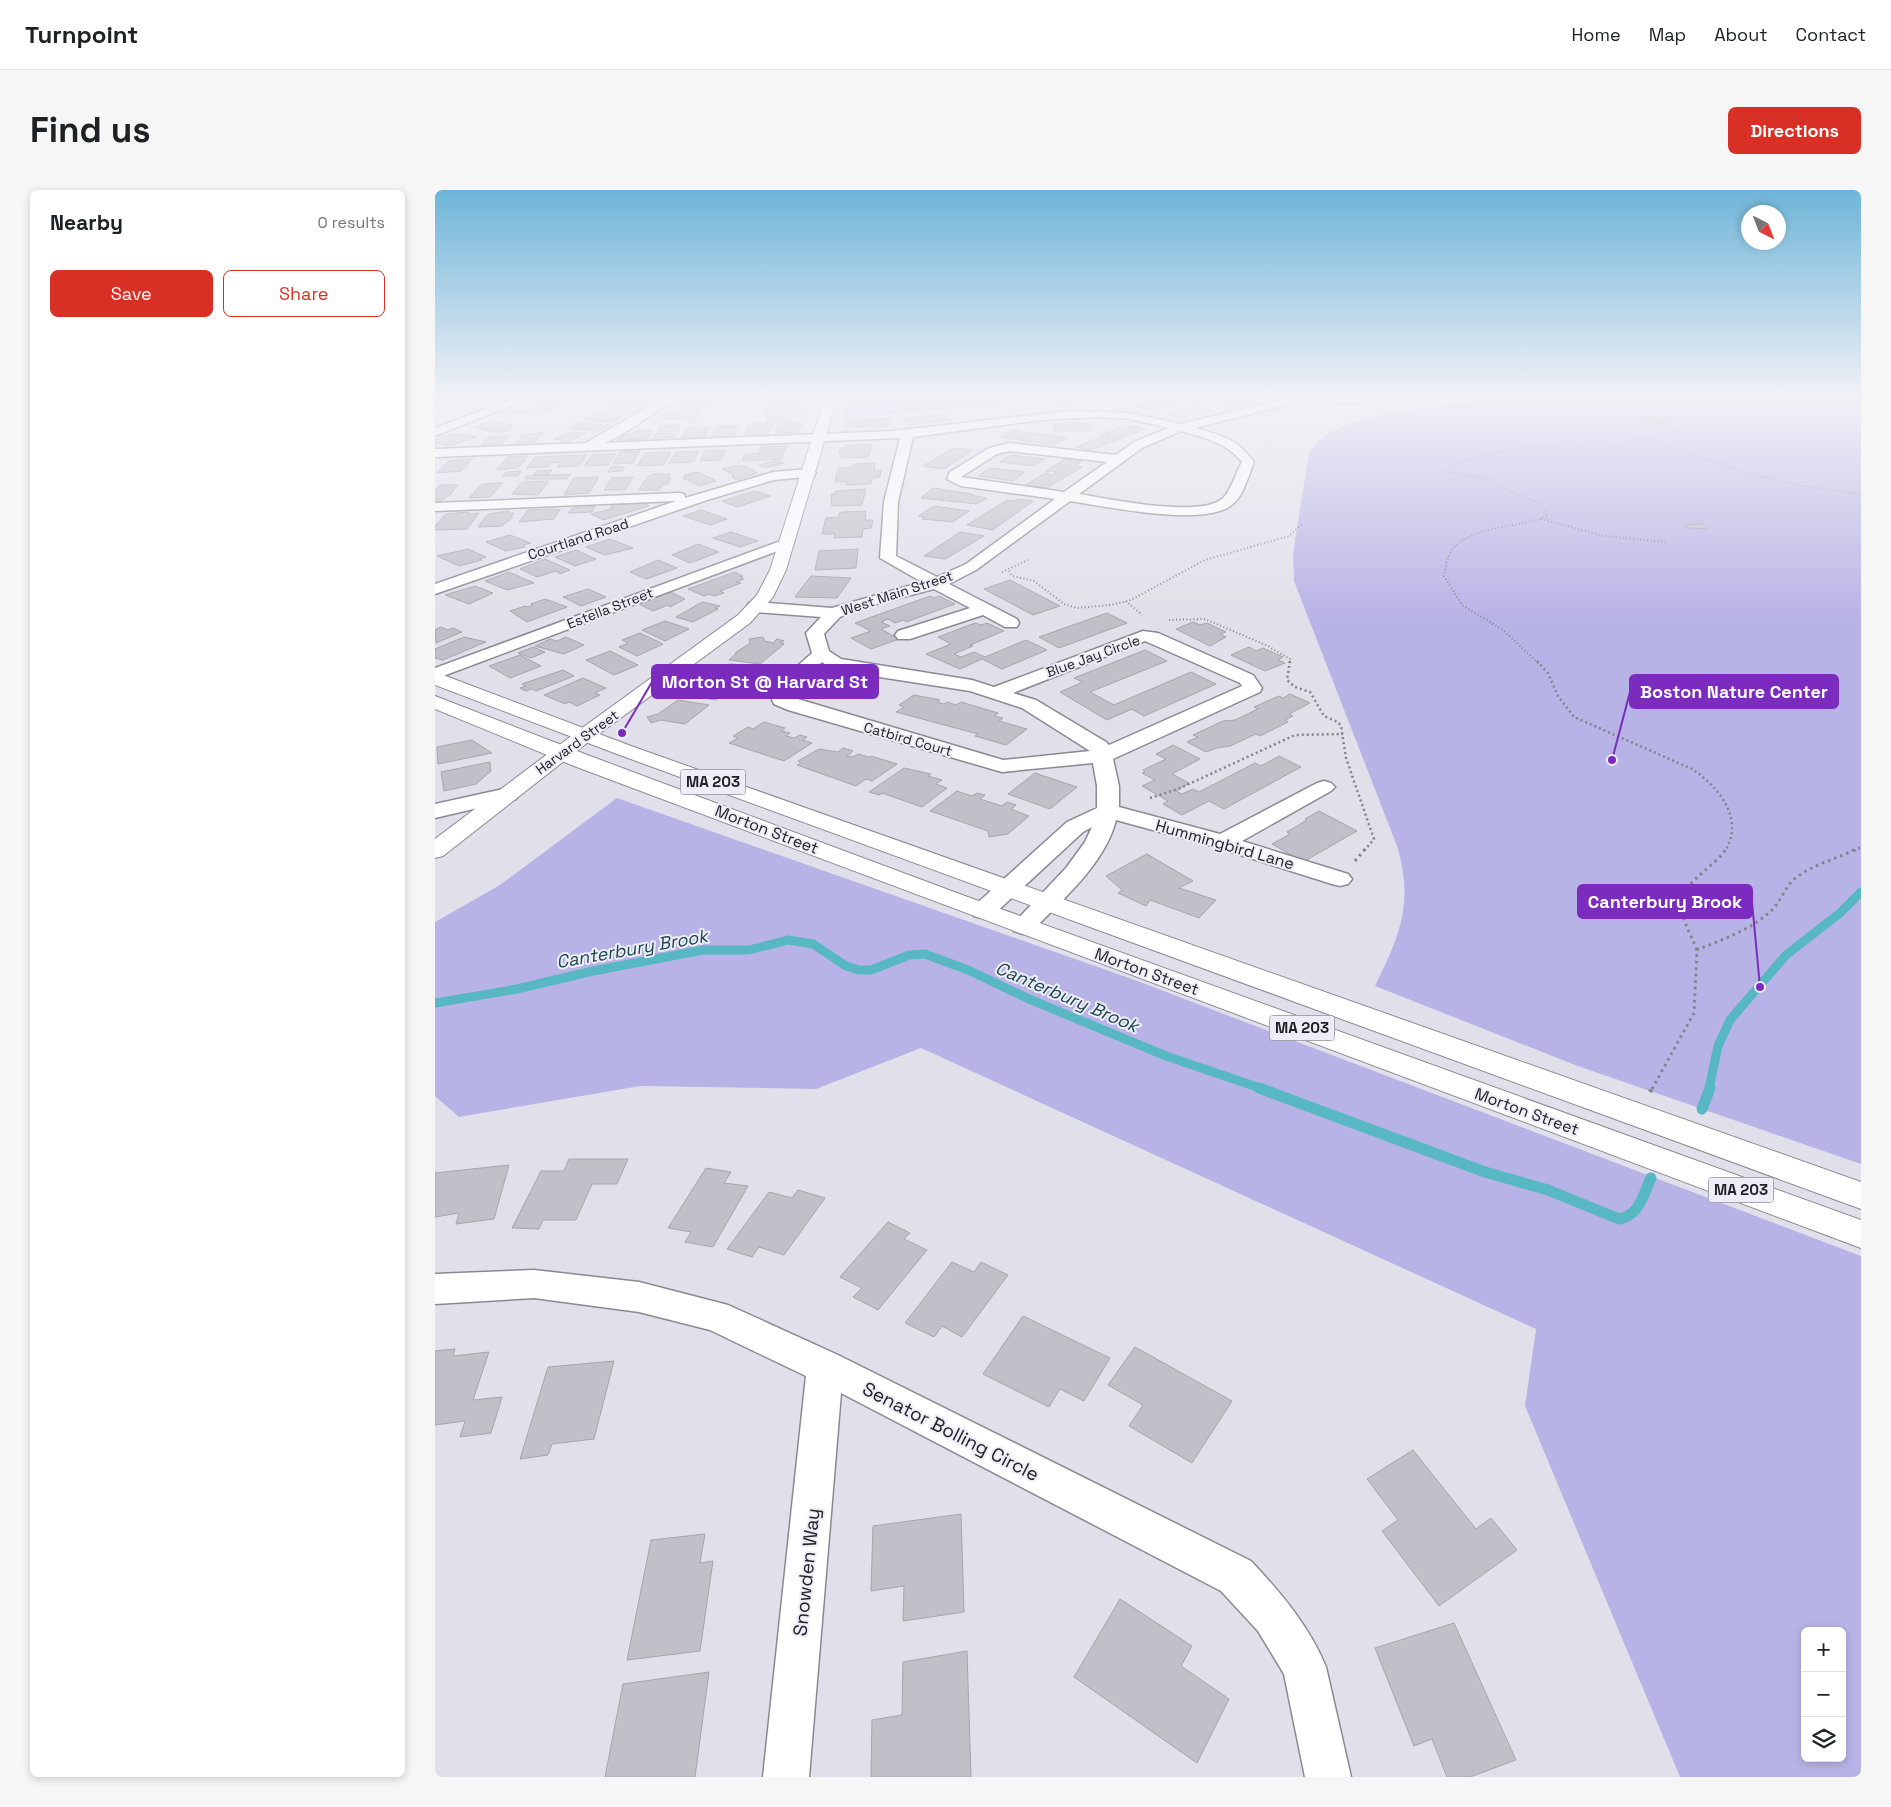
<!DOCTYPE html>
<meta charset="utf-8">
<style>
:root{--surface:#fff;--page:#f6f6f6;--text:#202124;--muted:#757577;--line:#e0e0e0;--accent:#d93025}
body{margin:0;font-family:"Space Grotesk",sans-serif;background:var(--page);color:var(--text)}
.controls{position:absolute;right:15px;bottom:15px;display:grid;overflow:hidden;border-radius:8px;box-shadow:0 2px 8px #0003}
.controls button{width:45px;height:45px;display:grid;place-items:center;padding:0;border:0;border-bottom:1px solid var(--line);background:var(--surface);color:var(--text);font:25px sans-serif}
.compass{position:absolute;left:1306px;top:15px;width:45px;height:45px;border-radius:50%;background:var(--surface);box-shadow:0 2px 8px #0003;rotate:138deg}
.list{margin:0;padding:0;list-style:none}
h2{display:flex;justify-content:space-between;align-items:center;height:65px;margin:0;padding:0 20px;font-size:21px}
h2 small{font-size:16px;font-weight:400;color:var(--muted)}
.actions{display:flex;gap:10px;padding:15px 20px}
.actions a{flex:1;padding:11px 0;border:1px solid var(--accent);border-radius:8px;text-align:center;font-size:18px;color:var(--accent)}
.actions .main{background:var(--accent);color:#fff}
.icon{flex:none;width:28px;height:28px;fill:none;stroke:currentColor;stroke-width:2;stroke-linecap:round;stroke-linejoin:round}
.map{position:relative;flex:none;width:1426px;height:1587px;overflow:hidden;border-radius:8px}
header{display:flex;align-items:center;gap:30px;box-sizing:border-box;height:70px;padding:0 25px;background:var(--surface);border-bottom:1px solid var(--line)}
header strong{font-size:24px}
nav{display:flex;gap:28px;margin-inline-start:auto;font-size:18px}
.intro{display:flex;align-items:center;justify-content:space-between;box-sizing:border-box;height:120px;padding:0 30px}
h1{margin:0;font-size:35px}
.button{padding:12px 22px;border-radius:8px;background:var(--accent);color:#fff;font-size:18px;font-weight:700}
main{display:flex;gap:30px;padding:0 30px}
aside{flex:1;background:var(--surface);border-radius:8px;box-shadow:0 2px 8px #0003}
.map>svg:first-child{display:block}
</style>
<header>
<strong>Turnpoint</strong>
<nav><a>Home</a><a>Map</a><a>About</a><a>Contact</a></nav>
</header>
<div class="intro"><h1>Find us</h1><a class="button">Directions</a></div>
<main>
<aside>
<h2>Nearby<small>0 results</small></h2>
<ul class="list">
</ul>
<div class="actions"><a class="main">Save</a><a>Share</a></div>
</aside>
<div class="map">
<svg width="1426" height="1587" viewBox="0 0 1426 1587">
<rect width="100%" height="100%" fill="#e1e0ea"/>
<g fill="#b8b3e6" fill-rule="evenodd">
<path d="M415,208H592L568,214L410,228Z"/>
<path d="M1080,208H1426V974L1140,875L940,796C965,745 979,713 962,656L859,391L858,364L873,268C888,216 1035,215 1080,208Z"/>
<path d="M182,608L697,789L1426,1066V1587H1245L1090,1216L1101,1139L486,858L381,899L205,896L24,927L0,906V732L65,695ZM1370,1441H1407V1568H1370Z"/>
</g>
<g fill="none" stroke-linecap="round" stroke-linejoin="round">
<g stroke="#57b7c2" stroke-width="9">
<path d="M0,813L82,799L158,781L268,760H314L353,750L378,754L411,776L424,780H436L474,765L490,764L533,780L594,809L731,866L828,899"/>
<path d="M1274,899L1283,856L1295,830L1351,765L1405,723L1426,702"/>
</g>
<g stroke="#57b7c2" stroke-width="11">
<path d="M824,898L1050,982L1113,1000L1184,1029C1205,1025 1208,1005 1216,988"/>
<path d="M1267,919L1275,898"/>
</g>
</g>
<g fill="#c1c0c9" stroke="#a6a5ae">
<path d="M338,208H367L366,210L337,211Z"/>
<path d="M626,208H656L630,216L615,211Z"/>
<path d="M739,208H778L749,213Z"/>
<path d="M808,208H819L829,211L796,219L781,214Z"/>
<path d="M1303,208H1342L1326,215L1300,209Z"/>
<path d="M179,209L212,210L204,215L171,214Z"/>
<path d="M731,209L743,215L713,220L699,215Z"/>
<path d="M109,210L134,211L122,217L97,216Z"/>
<path d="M254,211H282L276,216H247Z"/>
<path d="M367,212L370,213L365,218L332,219L335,213Z"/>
<path d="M766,216L779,221L746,228L733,224Z"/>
<path d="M91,218L117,219L107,225L80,223Z"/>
<path d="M173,218L199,219L191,224L165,223Z"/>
<path d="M244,218H267L262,223L239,222Z"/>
<path d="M363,220L367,221L365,225L361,226L331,227L332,225H329L330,221Z"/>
<path d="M234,224L266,225L260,230L227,229Z"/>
<path d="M509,224L516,230L474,235L467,229Z"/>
<path d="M159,225L187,226L177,232L149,230Z"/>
<path d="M355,228L354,231L331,233L332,229Z"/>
<path d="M456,228L454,236L412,237L413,230Z"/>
<path d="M57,231L77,235L73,236L78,238L68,242L53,241L40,237Z"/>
<path d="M143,232L174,236L163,241L132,238Z"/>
<path d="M365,232L368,234L363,242L341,243L344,233Z"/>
<path d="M325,233L338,234L334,244L310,245L314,235Z"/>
<path d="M620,233H658L656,241H618Z"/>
<path d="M246,235L239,247L219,248L226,236Z"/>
<path d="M691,235L710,239L656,260L641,257L666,247L671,248L675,247L667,245Z"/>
<path d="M282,236H304L300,246L277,247Z"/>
<path d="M275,237L270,247L246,248L251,238Z"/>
<path d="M218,240L212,249L183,250L185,247L198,243L200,241Z"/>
<path d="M578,240L632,248L620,255L566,247Z"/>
<path d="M136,242L151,243L134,251L119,249Z"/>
<path d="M20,243L41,247L14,256L0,253V250Z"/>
<path d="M108,243L100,252L81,253L89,244Z"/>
<path d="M74,246L66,255L45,256L54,247Z"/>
<path d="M437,254L434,267L406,268L407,263H404L405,258H410V256Z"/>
<path d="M352,256L350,261L324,262L326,257Z"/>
<path d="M518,258L538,260L509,279L488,276Z"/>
<path d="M290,260L286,270L265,271L270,261Z"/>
<path d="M205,261L198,273L178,274L185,262Z"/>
<path d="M264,261L258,272L234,273L241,262Z"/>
<path d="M236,262L229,275L202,276L210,263Z"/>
<path d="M349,263L347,269L307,271L310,264Z"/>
<path d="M181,264L173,275L149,276L157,265Z"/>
<path d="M152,265L144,276L122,277L126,272L116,273L113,277L91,278L100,267Z"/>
<path d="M576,265L610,269L599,276L565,272Z"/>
<path d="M93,266L83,278L61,280L73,267Z"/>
<path d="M39,268L26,281L2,283L14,271Z"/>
<path d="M630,269L647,271L640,276L647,277L612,298L591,295L610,283L618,285L621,282L611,281Z"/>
<path d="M342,270L349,273L331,278L324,275Z"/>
<path d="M440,273L439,280H446L445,287L437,288L436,294L411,295L412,292H400L403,278H415L419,274Z"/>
<path d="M304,275L315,278L322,283L301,290L297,287L300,286L287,279Z"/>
<path d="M176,277H190L187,281L173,282Z"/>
<path d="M555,278L590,282L578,291L543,286Z"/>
<path d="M117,280L114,284L98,285L102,281Z"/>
<path d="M86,281L83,286H67L71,282Z"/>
<path d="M263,282L281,291L264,296L248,288L252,287L249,285Z"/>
<path d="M136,284L132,289H90L92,286Z"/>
<path d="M218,284H235L232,288H236L233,294L227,295L224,300H204L212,287Z"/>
<path d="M164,287L154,303L129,305L139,288Z"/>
<path d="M198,287L190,300H169L177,288Z"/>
<path d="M114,291L103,305L77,304L87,292Z"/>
<path d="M67,293L55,307L34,308L47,294Z"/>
<path d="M5,295H22L16,304L7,310H0V300Z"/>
<path d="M498,298L537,304L535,305L552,308L542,314L486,308Z"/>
<path d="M431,299L427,315L397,316L396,304H401V301Z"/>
<path d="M320,301L335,306L302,317L287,311Z"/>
<path d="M583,309L598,311L558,340L532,335L572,310L579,311Z"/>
<path d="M209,313L214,316L168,330L156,324L179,318H175L177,315Z"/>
<path d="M160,316L157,322L133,323L137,318Z"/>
<path d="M499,316L534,321L518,332L487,329L490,327L483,326Z"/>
<path d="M115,319L125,320L119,329L84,332L93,320Z"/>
<path d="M266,320L292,329L275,335L248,326Z"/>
<path d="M74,321L72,323H79L76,327H78L67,336L43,337L53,324Z"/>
<path d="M431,321L430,330H438L436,338L428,339L427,347L399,348L400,344H387L391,328L404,327V323L408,322Z"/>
<path d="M34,322L32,324L44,323L32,339L0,340V336L11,324Z"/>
<path d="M1267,334L1273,339L1253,338L1249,335Z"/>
<path d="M296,342L323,351L305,357L278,348Z"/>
<path d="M525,342L549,346L510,369L489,366Z"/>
<path d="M75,345L96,353L88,355L90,357L71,361L51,352Z"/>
<path d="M175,349L198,358L170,365L151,357Z"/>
<path d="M263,354L284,362L255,373L237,365Z"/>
<path d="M33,359L51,367L44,369L47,370L24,376L2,366Z"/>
<path d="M423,359L421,378L380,380L384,361Z"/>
<path d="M141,360L161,369L140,376L120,367Z"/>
<path d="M110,369L135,380L125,384L121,381L102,387L85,379Z"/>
<path d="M223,370L242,378L211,389L195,382Z"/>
<path d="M74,382L99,393L72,400L50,391Z"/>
<path d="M300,382L308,386L305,387L309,389L301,392L306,393L285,401L289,403L279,406L274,404L269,406L253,399Z"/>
<path d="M376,386L416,388L402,408L360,407Z"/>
<path d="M575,390L625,416L598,425L549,399Z"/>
<path d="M40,396L58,403L34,414L10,405Z"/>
<path d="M153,399L171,407L146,416L128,407Z"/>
<path d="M236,402L250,409L235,417L233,415L218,421L204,414Z"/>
<path d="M495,406L499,408L504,406L520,414L471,432L469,430L460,433L453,429L446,432L455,436L446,439L464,449L436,459L416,448L436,441L420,433Z"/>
<path d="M110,409L132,417L92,432L75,421L90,416L93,417L98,415L96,414Z"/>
<path d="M267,412L285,416L280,418L283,419L258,432L241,427Z"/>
<path d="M672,423L692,433L624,458L604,447Z"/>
<path d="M230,431L254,439L230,451L207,440Z"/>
<path d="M758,432L765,435L772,433L791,442L785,444L791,447L775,456L741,439Z"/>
<path d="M540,433L546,435L552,433L569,441L535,455L538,456L519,464L526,467L539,462L550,467L591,450L612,460L567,479L547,469L525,479L491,464L516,454L503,447Z"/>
<path d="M6,437L13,440L18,438L27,442L1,453L0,440Z"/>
<path d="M205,443L228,454L202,466L184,457L193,453L187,450Z"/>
<path d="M29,447L51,452L8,470L0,468V459Z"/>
<path d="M131,447L149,455L129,464L100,456L115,449L122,451Z"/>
<path d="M328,447L330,451L338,453L342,449L349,451L345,453L349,454L325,474L294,470L302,463H300L315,453L314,449Z"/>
<path d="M98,457L110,462L96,468L83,463Z"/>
<path d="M814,457L821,461L828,458L848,467L843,470L850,473L830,481L796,465Z"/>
<path d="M710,460L732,471L655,502L679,515L756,482L781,494L709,526L697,519L672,530L625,502L648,492L639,488Z"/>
<path d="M175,461L203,475L179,485L151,470Z"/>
<path d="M85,465L106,476L75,488L54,476Z"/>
<path d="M297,474L322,477L281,510L249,505L260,493L264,494L276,485L271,484L276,480H282L288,475Z"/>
<path d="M128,480L139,486L101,501L97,499L91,501L85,498L91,496L87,494Z"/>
<path d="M148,488L171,498L160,503L165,505L142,516L134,512L130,514L109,505Z"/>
<path d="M855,504L875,513L854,524L858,526L850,530L853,532L825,546L821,544L795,556L782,558L771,562L752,552L763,547L758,545L788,531L800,530L823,519L819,517L844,506L848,508Z"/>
<path d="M479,505L505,510L502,512L509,514L512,512L521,515L526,512L563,523L559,526L568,528L564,531L592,539L571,555L540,546L543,544L461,522L469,517L464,515Z"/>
<path d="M243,510L274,515L250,534L226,530L216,533L212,527L223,524Z"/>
<path d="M329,532L350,538L346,541L355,543L351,546L359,548L365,545L372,547L367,550L377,553L349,571L294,553L303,548L298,546L313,537L318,539Z"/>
<path d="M37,550L57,563L3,574L2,557Z"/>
<path d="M738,555L765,569L737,584L754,593L741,601L747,604L758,599L764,602L820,573L826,576L844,566L866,577L789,619L774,611L747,625L728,614L733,611L707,596L720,590L707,583L710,582L708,580L731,569L721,564Z"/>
<path d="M408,558L418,561L412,566L418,567L423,564L434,567L436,566L462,574L437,591L431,589L421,596L362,575L366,573L363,571L384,559L403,562Z"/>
<path d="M55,572L56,581L41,594L9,601L6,582Z"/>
<path d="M469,578L496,584L493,586L507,590L501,594L512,598L487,617L447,603L444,605L434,602Z"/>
<path d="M600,583L642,597L615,619L573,604Z"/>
<path d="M522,601L537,606L542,603L550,605L545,609L567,616L572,612L581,615L576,619L594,626L573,644L554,647L553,641L495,621Z"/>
<path d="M884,621L922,641L868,672L837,654L855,644L852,642L872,630L870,629Z"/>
<path d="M712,664L758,691L744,698L781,710L764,728L715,710L711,716L683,703L687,700L671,686Z"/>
<path d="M134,969H193L182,994H157L141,1030H108L104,1039L77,1038L106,981H129Z"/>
<path d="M74,975L59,1029L21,1034L24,1023L0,1027V983Z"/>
<path d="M271,978L296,982L289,993L313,996L278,1057L250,1052L256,1042L233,1038Z"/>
<path d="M363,1000L390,1008L349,1065L324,1057L317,1067L292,1059L334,1002L357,1008Z"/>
<path d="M453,1032L475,1043L469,1049L492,1060L443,1120L418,1107L427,1098L405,1087Z"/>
<path d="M517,1072L539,1082L546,1072L573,1085L527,1147L507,1136L499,1147L470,1133Z"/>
<path d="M588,1126L675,1168L649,1211L625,1199L614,1217L548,1184Z"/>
<path d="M700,1157L797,1211L757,1273L694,1236L708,1215L673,1195Z"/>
<path d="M20,1159L18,1166L54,1162L38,1210L67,1207L56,1243L25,1247L30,1231L0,1235V1161Z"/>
<path d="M179,1171L159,1249L117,1254L113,1265L85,1269L113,1177Z"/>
<path d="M978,1260L1041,1339L1056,1328L1082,1360L1004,1416L947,1341L963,1330L932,1289Z"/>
<path d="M526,1324L529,1422L468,1431L469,1396L436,1401L438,1336Z"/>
<path d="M270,1344L265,1373L278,1371L265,1461L192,1470L216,1350Z"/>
<path d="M685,1409L757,1456L746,1476L794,1509L762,1573L639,1487Z"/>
<path d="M1019,1433L1081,1570L1035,1587H1012L997,1549L979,1556L940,1458Z"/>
<path d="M532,1461L536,1587H436L437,1530L467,1525L468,1472Z"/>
<path d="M274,1482L260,1587H170L188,1494Z"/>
</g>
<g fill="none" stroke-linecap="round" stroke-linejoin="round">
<defs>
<g id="street">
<path d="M79,208H95L0,246V238Z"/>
<path d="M228,208H242L186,245L170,253L457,241L635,221L695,223L746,234L855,208H872L871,210L760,238C787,246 802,248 819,272C814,284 809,304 799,313C774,339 669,316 635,311L541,380L514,394L582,429L584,433L582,437H570L548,425L475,449H463L460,445L463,441L535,418L499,399L422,419L405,427L389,444L394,461L406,469L537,490L559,497L708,441L723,443L818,485L827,498L825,502L678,569L684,596V617L785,644L882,593L889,591L896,593L900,597L896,601L807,651L913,684L917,689L913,694L905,696L897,694L780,657L681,630C670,674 627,710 597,741L588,744L579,741L576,736L631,678L650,652L657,637L648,642L557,726L548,728L539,726L536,721L539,716L632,632L662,618V596L658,573L567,582L353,520L339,514L337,510L338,498L377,463L371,443L386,427L320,422L314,421L312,417L314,413L320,412L397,418L487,392L445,368L449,312L465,248L0,267V259L151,253ZM665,227L695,229L734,238L699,252L681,265L575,253L554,258L515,282L512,289L526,296L620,309L531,374L502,387L461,366L463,312L478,247L606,230ZM746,241C769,248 791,252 807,272C801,282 796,302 787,309C764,328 675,309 644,304L707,258ZM575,261L672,272L629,302L526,287L562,264ZM710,451L805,493L807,496L674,555L671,552L601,510L578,503ZM387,472L394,477L425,484L535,501L587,518L655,561L568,570L356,507V500Z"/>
<path d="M882,208H944C936,215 890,215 882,208Z"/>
<path d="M374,279L381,283L379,286L339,290L272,310L0,404V394L241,311L0,321V313L244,303L249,304L250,308L338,282Z"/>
<path d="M351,349L358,353L356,356L0,489V478Z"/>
<path d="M73,598L81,599L84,604L81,609L0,628V614Z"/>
<path d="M99,1080L204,1092L293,1115L403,1165L816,1371C846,1403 874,1436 891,1477L916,1587H870L849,1484L823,1441L786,1401L406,1203L374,1587H328L371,1186L275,1140L204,1122L99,1108L0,1114V1084Z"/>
</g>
<path id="secondary" d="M390,208H402L351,380L338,407L315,433L157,549L8,666L0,668V649L143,541L303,425L322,405L335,380Z"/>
<g id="highway">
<path d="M0,482L196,556L1426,992V1019L182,564L0,495Z"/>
<path d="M0,506L155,566L530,706L1426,1030V1058L139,576L0,519Z"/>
</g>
</defs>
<use href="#street" stroke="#8a8992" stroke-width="3"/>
<use href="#secondary" stroke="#8a8992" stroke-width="2"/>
<use href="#highway" stroke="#8a8992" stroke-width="2"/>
<g stroke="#83838a" stroke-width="1" stroke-dasharray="1 2" stroke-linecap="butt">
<path d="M1243,208L1247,217L1209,224V227L1240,237L1241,241L1209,248L1312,283L1362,295L1426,304"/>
<path d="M1426,213L1402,216L1426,228"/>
<path d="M1112,325L1110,319L1101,312L1065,297L1055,289L1008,281L1027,271L1073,260L1111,255L1171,260L1209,248"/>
</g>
<g stroke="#83838a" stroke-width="2" stroke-dasharray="1 2.5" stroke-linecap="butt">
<path d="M1106,329L1169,346L1230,352"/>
<path d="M574,381L577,386L599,391L629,414L642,418L675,415L694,411L770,370L854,346L868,333"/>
<path d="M567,382L593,370"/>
<path d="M691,411L707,425"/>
<path d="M734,430L770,429L833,456L855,469L854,473"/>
<path d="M1103,473L1068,440L1027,415L1009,386C1011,376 1012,365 1019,357C1038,338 1077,337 1101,330L1112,326L1111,324"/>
</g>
<g stroke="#83838a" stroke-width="2.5" stroke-dasharray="2 3" stroke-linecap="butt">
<path d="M855,471L852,490L860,497L875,502L889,526L903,532L906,536L911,568L939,649L929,661"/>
<path d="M1102,471L1113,483L1123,506L1139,527L1257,579C1284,597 1310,629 1290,661"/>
<path d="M715,608L743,599L860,545L908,544"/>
<path d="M1419,661L1426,657"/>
</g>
<g stroke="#83838a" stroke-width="3" stroke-dasharray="2.5 4" stroke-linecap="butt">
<path d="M920,671L930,659"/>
<path d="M1262,760C1249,727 1233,712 1266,684C1274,676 1285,669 1291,659"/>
<path d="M1217,899L1259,823L1262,760C1288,749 1316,740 1337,720C1347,710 1350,695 1362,687C1379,674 1402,669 1421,659"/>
</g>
<path stroke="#83838a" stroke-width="4" stroke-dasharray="3 4.5" stroke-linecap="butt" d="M1215,902L1217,898"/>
<use href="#street" fill="#fff" fill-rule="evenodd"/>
<use href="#secondary" fill="#fff" fill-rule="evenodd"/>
<use href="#highway" fill="#fff" fill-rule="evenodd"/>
</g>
<linearGradient id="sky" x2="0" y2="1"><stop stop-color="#6eb5d9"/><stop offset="0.48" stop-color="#f2f1f6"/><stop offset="1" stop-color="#f2f1f6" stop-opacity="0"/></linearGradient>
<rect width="1426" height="430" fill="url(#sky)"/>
<g text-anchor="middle" stroke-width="4" stroke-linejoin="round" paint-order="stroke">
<g font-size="14" fill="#222226" stroke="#eeedf7">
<text transform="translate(143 349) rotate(-18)" y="5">Courtland Road</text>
<text transform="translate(462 403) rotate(-18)" y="5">West Main Street</text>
<text transform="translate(175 418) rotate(-21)" y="5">Estella Street</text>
<text transform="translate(658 466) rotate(-20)" y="5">Blue Jay Circle</text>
<text transform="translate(473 549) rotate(16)" y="5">Catbird Court</text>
<text transform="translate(142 552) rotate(-36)" y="5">Harvard Street</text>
</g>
<g fill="#eeedf7" stroke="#5f5f65" stroke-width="1">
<rect x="245.5" y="579.5" width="65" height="25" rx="4"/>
<rect x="834.5" y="825.5" width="65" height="25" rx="4"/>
<rect x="1273.5" y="987.5" width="65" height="25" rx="4"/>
</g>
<g font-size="15" font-weight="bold" fill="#222226">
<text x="278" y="597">MA 203</text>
<text x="867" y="843">MA 203</text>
<text x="1306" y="1005">MA 203</text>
</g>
<g font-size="16" fill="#222226" stroke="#eeedf7">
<text transform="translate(332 639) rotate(21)" y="6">Morton Street</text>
<text transform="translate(790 654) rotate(16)" y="6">Hummingbird Lane</text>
<text transform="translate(712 781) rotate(20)" y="6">Morton Street</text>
<text transform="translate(1092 921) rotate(20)" y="6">Morton Street</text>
</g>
<g font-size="18" font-style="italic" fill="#1a464b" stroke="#eeedf7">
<text transform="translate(197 759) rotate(-10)" y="6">Canterbury Brook</text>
<text transform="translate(632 807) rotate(23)" y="6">Canterbury Brook</text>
</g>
<g font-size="19" fill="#222226" stroke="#eeedf7">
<text transform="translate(516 1241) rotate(27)" y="7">Senator Bolling Circle</text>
<text transform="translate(371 1382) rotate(-84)" y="7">Snowden Way</text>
</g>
</g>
<path fill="none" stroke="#7b2cbf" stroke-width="2" d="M187 543L217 492M1177 570L1195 502M1325 797L1317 712"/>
<g fill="#7b2cbf" stroke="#eeedf7" stroke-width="2">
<circle cx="187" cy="543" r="5"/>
<circle cx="1177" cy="570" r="5"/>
<circle cx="1325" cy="797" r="5"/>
</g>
<g fill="#7b2cbf" stroke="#7b2cbf" stroke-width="2">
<rect x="217" y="475" width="226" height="33" rx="5"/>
<rect x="1195" y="485" width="208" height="33" rx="5"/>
<rect x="1143" y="695" width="174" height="33" rx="5"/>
</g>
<g font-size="18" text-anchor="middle" font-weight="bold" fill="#fff">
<text x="330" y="498">Morton St @ Harvard St</text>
<text x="1299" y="508">Boston Nature Center</text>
<text x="1230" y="718">Canterbury Brook</text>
</g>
</svg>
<div class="controls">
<button>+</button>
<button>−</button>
<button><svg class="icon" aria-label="layers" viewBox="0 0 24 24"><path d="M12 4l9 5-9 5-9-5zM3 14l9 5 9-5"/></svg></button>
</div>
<svg class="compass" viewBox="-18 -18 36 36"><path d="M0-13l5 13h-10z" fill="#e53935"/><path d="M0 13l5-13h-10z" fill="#757577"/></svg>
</div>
</main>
